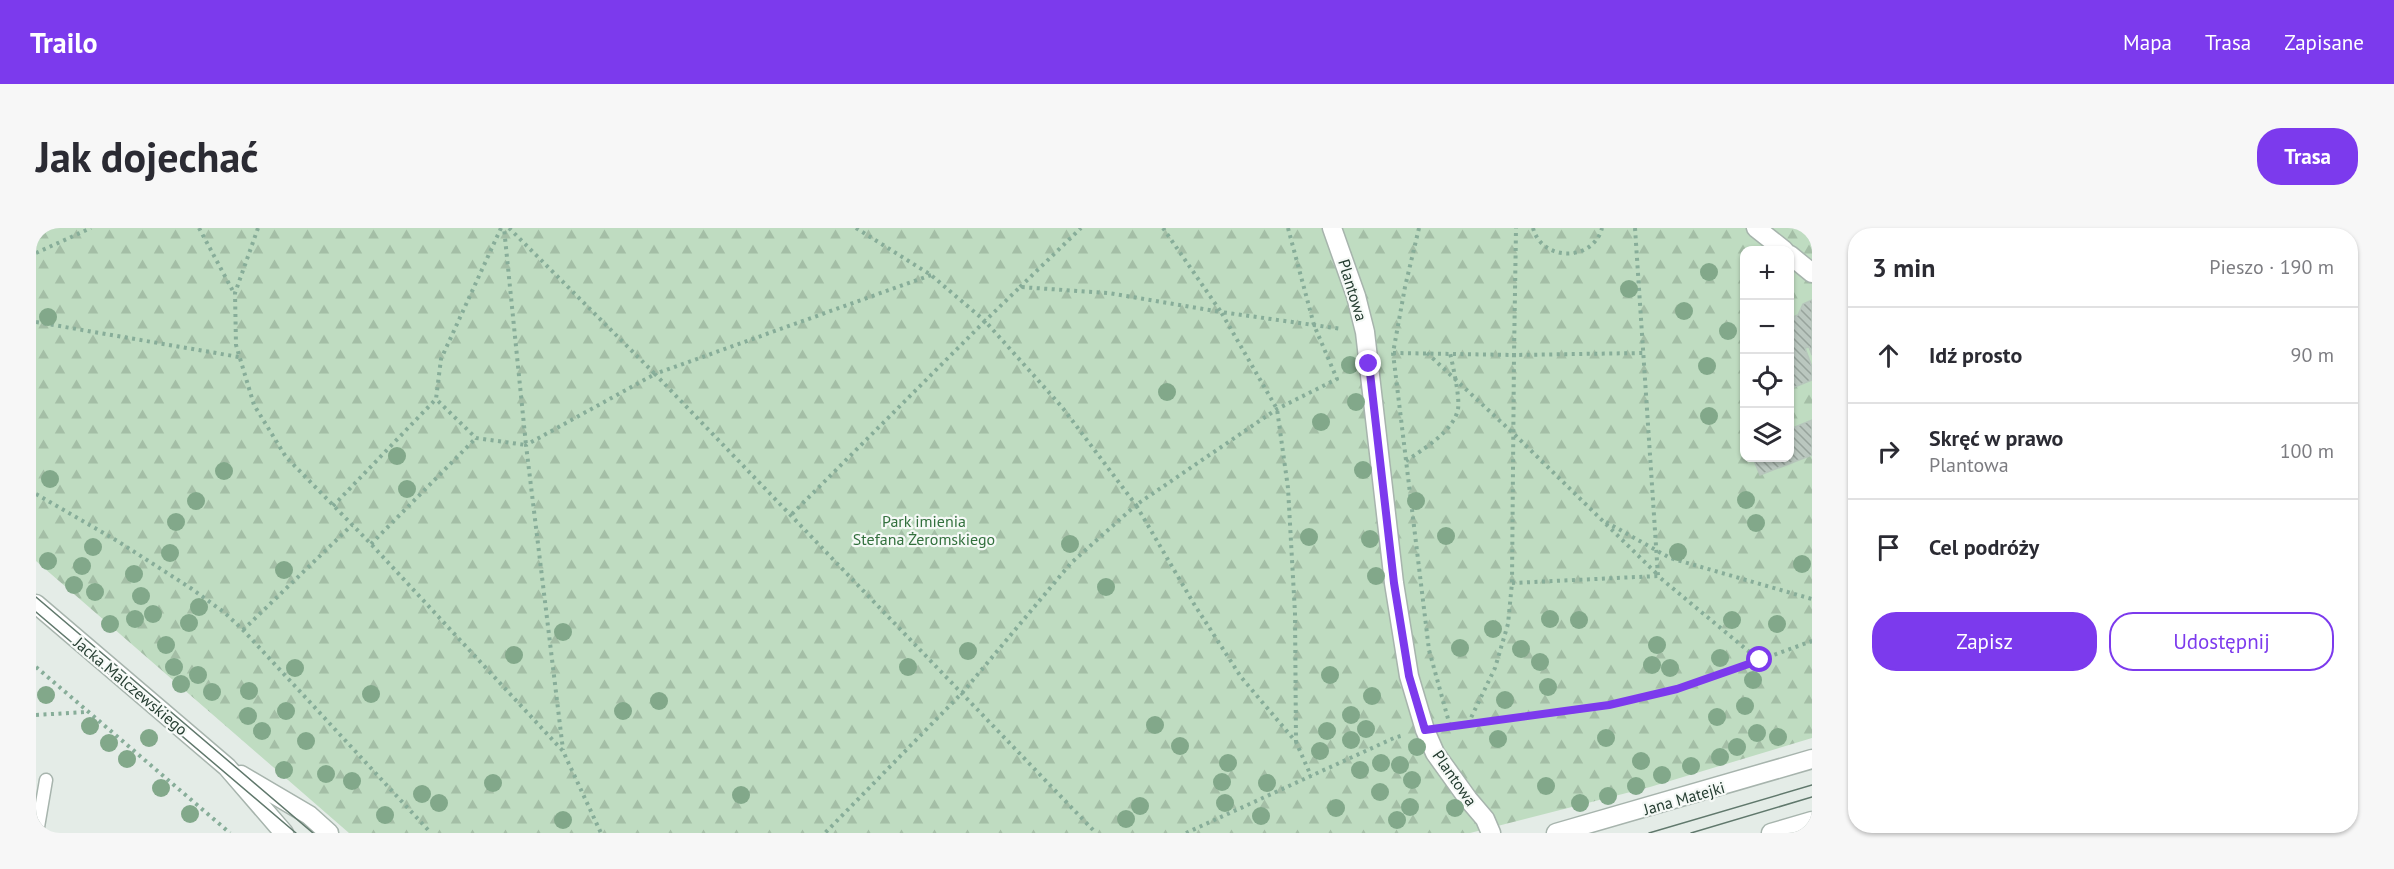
<!DOCTYPE html>
<html lang="pl">
<meta charset="utf-8">
<style>
:root{--surface:#fff;--page:#f7f7f7;--text:#2b2b33;--muted:#7c7c81;--line:#e1e1e2;--accent:#7c3aed}
body{margin:0;font-family:"PT Sans",sans-serif;background:var(--page);color:var(--text)}
.controls{position:absolute;right:18px;top:18px;display:grid;overflow:hidden;border-radius:12px;box-shadow:0 2px 4px #0004}
.controls button{width:54px;height:54px;display:grid;place-items:center;padding:0;border:0;border-bottom:2px solid var(--line);background:var(--surface);color:var(--text);font:30px sans-serif}
.stop{position:absolute;width:18px;height:18px;margin:-14px;border:4px solid #7c3aed;border-radius:50%;background:#fff}
.stop.end{background:#7c3aed;border-color:#fff;box-shadow:0 2px 6px #0008}
.list{margin:0;padding:0;list-style:none}
h2{display:flex;justify-content:space-between;align-items:center;height:78px;margin:0;padding:0 24px;font-size:26px}
h2 small{font-size:20px;font-weight:400;color:var(--muted)}
.list li{display:grid;grid-template-columns:39px 1fr auto;gap:18px;align-items:center;box-sizing:border-box;height:96px;padding:0 24px;border-top:2px solid var(--line)}
.list b{display:block;font-size:22px;white-space:nowrap}
.list p{margin:0;font-size:20px;white-space:nowrap;color:var(--muted)}
.list em{font-size:20px;font-style:normal;color:var(--muted)}
.actions{display:flex;gap:12px;padding:18px 24px}
.actions a{flex:1;padding:14px 0;border:2px solid var(--accent);border-radius:24px;text-align:center;font-size:21px;color:var(--accent)}
.actions .main{background:var(--accent);color:#fff}
.icon{flex:none;width:33px;height:33px;fill:none;stroke:currentColor;stroke-width:2;stroke-linecap:round;stroke-linejoin:round}
.map{position:relative;flex:none;width:1776px;height:605px;overflow:hidden;border-radius:24px}
header{display:flex;align-items:center;gap:36px;box-sizing:border-box;height:84px;padding:0 30px;background:var(--accent);color:#fff}
header strong{font-size:28px}
nav{display:flex;gap:33px;margin-inline-start:auto;font-size:21px}
.intro{display:flex;align-items:center;justify-content:space-between;box-sizing:border-box;height:144px;padding:0 36px}
h1{margin:0;font-size:42px}
.button{padding:15px 27px;border-radius:24px;background:var(--accent);color:#fff;font-size:21px;font-weight:700}
main{display:flex;gap:36px;padding:0 36px}
aside{flex:1;background:var(--surface);border-radius:24px;box-shadow:0 2px 4px #0004}
.map>svg:first-child{display:block}
</style>
<header>
<strong>Trailo</strong>
<nav><a>Mapa</a><a>Trasa</a><a>Zapisane</a></nav>
</header>
<div class="intro"><h1>Jak dojechać</h1><a class="button">Trasa</a></div>
<main>
<div class="map">
<svg width="1776" height="605" viewBox="0 0 1776 605">
<defs>
<pattern id="forest-firs" width="22" height="20" patternUnits="userSpaceOnUse" patternTransform="scale(1.5)"><rect width="22" height="20" fill="#bfdcc1"/><path d="M5 1l3.5 6h-7zM16 11l3.5 6h-7z" fill="#a4bea6"/></pattern>
<pattern id="building-back-hatch" width="6" height="6" patternUnits="userSpaceOnUse" patternTransform="scale(1.5)"><rect width="6" height="6" fill="#bac7bf"/><path d="M-1 5l2 2M0 0l6 6M5-1l2 2" fill="none" stroke="#97a39c"/></pattern>
</defs>
<rect width="100%" height="100%" fill="#e4ece7"/>
<path fill="url(#forest-firs)" fill-rule="evenodd" d="M0,0H1776V510L1614,559L1434,605H313L0,333ZM1708,22H1754V230H1708Z"/>
<g fill="url(#building-back-hatch)" stroke="#b7c6bc" stroke-width="1.5">
<path d="M1776,72V127L1773,119L1769,120L1776,139V152L1754,161V90L1762,87L1767,76Z"/>
<path d="M1776,192V227L1724,247L1717,230H1754V201Z"/>
</g>
<g fill="none" stroke-linecap="round" stroke-linejoin="round">
<defs>
<path id="service" d="M1,605L10,552"/>
<g id="minor">
<path d="M1296,0L1320,68L1329,104L1358,355L1373,448L1389,502L1399,525L1432,571L1449,591L1455,605"/>
<path d="M1720,0L1748,22"/>
<path d="M1754,27L1776,45"/>
</g>
<g id="tertiary">
<path d="M0,376L191,539L248,605"/>
<path d="M205,547L273,587L293,605"/>
<path d="M1520,605L1776,531"/>
<path d="M1735,605L1776,593"/>
</g>
</defs>
<use href="#service" stroke="#a7b4ad" stroke-width="15"/>
<use href="#minor" stroke="#a7b4ad" stroke-width="21"/>
<use href="#tertiary" stroke="#a7b4ad" stroke-width="21"/>
<g stroke="#87ad99" stroke-width="4" stroke-dasharray="3 4.5" stroke-linecap="butt">
<path d="M163,0L198,65"/>
<path d="M222,0L199,65L200,117L218,177L250,229L335,316L527,523L565,605"/>
<path d="M465,0L405,131L400,171L440,210L490,217L468,0"/>
<path d="M473,0L619,146L490,217L527,522"/>
<path d="M820,0L895,47L949,93L984,59L1072,65L1185,84L1241,181L1252,260L1259,385L1260,514"/>
<path d="M1127,0L1185,84L1306,101"/>
<path d="M1252,0L1278,97L1301,151L1241,181L1100,277L1158,376L1205,449L1260,514L1275,548"/>
<path d="M1383,0L1369,59L1357,125L1393,422L1414,498"/>
<path d="M1497,0C1506,34 1557,34 1566,0"/>
<path d="M1599,0L1622,348"/>
<path d="M0,25L55,0"/>
<path d="M895,47L619,146L1060,605"/>
<path d="M984,59L1045,0"/>
<path d="M0,94L203,129"/>
<path d="M1357,125L1478,127L1480,0"/>
<path d="M1391,125L1478,206L1622,347"/>
<path d="M1370,233C1386,222 1418,203 1422,181C1424,169 1417,138 1414,125"/>
<path d="M0,266L83,314L156,361L189,385L207,402L395,605"/>
<path d="M297,278L400,171"/>
<path d="M756,286L949,93L1026,179L1100,277L1035,335L927,464L789,605"/>
<path d="M1570,294L1634,330L1776,371"/>
<path d="M335,316L440,210"/>
<path d="M1476,355L1622,348L1723,432"/>
<path d="M207,402L316,297"/>
<path d="M0,439L194,605"/>
<path d="M0,487L50,484"/>
<path d="M1432,496L1459,440L1472,396L1476,355L1478,127L1607,125"/>
<path d="M1410,499C1465,490 1520,488 1575,477C1644,462 1710,437 1776,413"/>
<path d="M1150,605L1358,510L1368,507"/>
</g>
<use href="#service" stroke="#fff" stroke-width="12"/>
<use href="#minor" stroke="#fff" stroke-width="18"/>
<use href="#tertiary" stroke="#fff" stroke-width="18"/>
<g stroke="#60786c" stroke-width="1.5">
<path d="M0,369L277,605"/>
<path d="M0,384L260,605"/>
<path d="M1613,605L1776,557"/>
<path d="M1655,605L1776,569"/>
</g>
</g>
<g fill="#82a88a">
<circle cx="1673" cy="44" r="9"/>
<circle cx="1593" cy="61" r="9"/>
<circle cx="1648" cy="83" r="9"/>
<circle cx="12" cy="89" r="9"/>
<circle cx="1692" cy="103" r="9"/>
<circle cx="1314" cy="137" r="9"/>
<circle cx="1671" cy="138" r="9"/>
<circle cx="1131" cy="164" r="9"/>
<circle cx="1320" cy="174" r="9"/>
<circle cx="1673" cy="188" r="9"/>
<circle cx="1285" cy="194" r="9"/>
<circle cx="361" cy="228" r="9"/>
<circle cx="1327" cy="242" r="9"/>
<circle cx="188" cy="243" r="9"/>
<circle cx="14" cy="251" r="9"/>
<circle cx="371" cy="261" r="9"/>
<circle cx="1710" cy="272" r="9"/>
<circle cx="160" cy="273" r="9"/>
<circle cx="1380" cy="273" r="9"/>
<circle cx="140" cy="294" r="9"/>
<circle cx="1720" cy="295" r="9"/>
<circle cx="1410" cy="308" r="9"/>
<circle cx="1273" cy="309" r="9"/>
<circle cx="1334" cy="311" r="9"/>
<circle cx="1034" cy="316" r="9"/>
<circle cx="57" cy="319" r="9"/>
<circle cx="1642" cy="324" r="9"/>
<circle cx="134" cy="325" r="9"/>
<circle cx="12" cy="333" r="9"/>
<circle cx="1766" cy="336" r="9"/>
<circle cx="46" cy="338" r="9"/>
<circle cx="248" cy="342" r="9"/>
<circle cx="98" cy="346" r="9"/>
<circle cx="1340" cy="348" r="9"/>
<circle cx="38" cy="357" r="9"/>
<circle cx="1070" cy="359" r="9"/>
<circle cx="59" cy="364" r="9"/>
<circle cx="105" cy="368" r="9"/>
<circle cx="163" cy="379" r="9"/>
<circle cx="117" cy="386" r="9"/>
<circle cx="99" cy="391" r="9"/>
<circle cx="1514" cy="391" r="9"/>
<circle cx="1543" cy="392" r="9"/>
<circle cx="1696" cy="392" r="9"/>
<circle cx="153" cy="395" r="9"/>
<circle cx="74" cy="396" r="9"/>
<circle cx="1741" cy="396" r="9"/>
<circle cx="1457" cy="401" r="9"/>
<circle cx="527" cy="404" r="9"/>
<circle cx="130" cy="417" r="9"/>
<circle cx="1621" cy="417" r="9"/>
<circle cx="1424" cy="420" r="9"/>
<circle cx="1485" cy="421" r="9"/>
<circle cx="932" cy="423" r="9"/>
<circle cx="478" cy="427" r="9"/>
<circle cx="1684" cy="430" r="9"/>
<circle cx="1504" cy="434" r="9"/>
<circle cx="1616" cy="437" r="9"/>
<circle cx="138" cy="439" r="9"/>
<circle cx="872" cy="439" r="9"/>
<circle cx="259" cy="440" r="9"/>
<circle cx="1634" cy="440" r="9"/>
<circle cx="162" cy="447" r="9"/>
<circle cx="1294" cy="447" r="9"/>
<circle cx="1717" cy="452" r="9"/>
<circle cx="145" cy="456" r="9"/>
<circle cx="1512" cy="459" r="9"/>
<circle cx="213" cy="463" r="9"/>
<circle cx="176" cy="464" r="9"/>
<circle cx="335" cy="466" r="9"/>
<circle cx="10" cy="467" r="9"/>
<circle cx="1336" cy="468" r="9"/>
<circle cx="1469" cy="472" r="9"/>
<circle cx="623" cy="473" r="9"/>
<circle cx="1709" cy="478" r="9"/>
<circle cx="250" cy="483" r="9"/>
<circle cx="587" cy="483" r="9"/>
<circle cx="1315" cy="487" r="9"/>
<circle cx="212" cy="488" r="9"/>
<circle cx="1681" cy="489" r="9"/>
<circle cx="1119" cy="497" r="9"/>
<circle cx="54" cy="498" r="9"/>
<circle cx="1330" cy="501" r="9"/>
<circle cx="226" cy="503" r="9"/>
<circle cx="1291" cy="503" r="9"/>
<circle cx="1721" cy="505" r="9"/>
<circle cx="1742" cy="509" r="9"/>
<circle cx="113" cy="510" r="9"/>
<circle cx="1570" cy="510" r="9"/>
<circle cx="1462" cy="511" r="9"/>
<circle cx="1315" cy="512" r="9"/>
<circle cx="270" cy="513" r="9"/>
<circle cx="73" cy="515" r="9"/>
<circle cx="1144" cy="518" r="9"/>
<circle cx="1381" cy="519" r="9"/>
<circle cx="1701" cy="519" r="9"/>
<circle cx="1284" cy="523" r="9"/>
<circle cx="1684" cy="529" r="9"/>
<circle cx="91" cy="531" r="9"/>
<circle cx="1605" cy="533" r="9"/>
<circle cx="1192" cy="535" r="9"/>
<circle cx="1345" cy="535" r="9"/>
<circle cx="1364" cy="537" r="9"/>
<circle cx="1655" cy="538" r="9"/>
<circle cx="248" cy="542" r="9"/>
<circle cx="1324" cy="542" r="9"/>
<circle cx="290" cy="546" r="9"/>
<circle cx="1626" cy="547" r="9"/>
<circle cx="1376" cy="552" r="9"/>
<circle cx="316" cy="553" r="9"/>
<circle cx="1186" cy="554" r="9"/>
<circle cx="457" cy="555" r="9"/>
<circle cx="1231" cy="555" r="9"/>
<circle cx="1510" cy="558" r="9"/>
<circle cx="1600" cy="558" r="9"/>
<circle cx="125" cy="560" r="9"/>
<circle cx="1344" cy="564" r="9"/>
<circle cx="386" cy="566" r="9"/>
<circle cx="705" cy="567" r="9"/>
<circle cx="1572" cy="568" r="9"/>
<circle cx="403" cy="575" r="9"/>
<circle cx="1189" cy="575" r="9"/>
<circle cx="1544" cy="575" r="9"/>
<circle cx="1104" cy="578" r="9"/>
<circle cx="1374" cy="579" r="9"/>
<circle cx="1300" cy="580" r="9"/>
<circle cx="1419" cy="580" r="9"/>
<circle cx="154" cy="586" r="9"/>
<circle cx="349" cy="587" r="9"/>
<circle cx="1225" cy="588" r="9"/>
<circle cx="1090" cy="591" r="9"/>
<circle cx="527" cy="592" r="9"/>
<circle cx="1361" cy="592" r="9"/>
</g>
<g fill="none" stroke-linecap="round" stroke-linejoin="round">
<path stroke="#7c3aed" stroke-width="8" d="M1333,136L1358,355L1373,448L1389,502L1573,477L1641,461L1724,432"/>
</g>
<g text-anchor="middle" stroke-width="4.5" stroke-linejoin="round" paint-order="stroke">
<g font-size="16" fill="#253d31" stroke="#f5f9f6">
<text transform="translate(1317 62) rotate(73)" y="6">Plantowa</text>
<text transform="translate(95 458) rotate(40)" y="6">Jacka Malczewskiego</text>
<text transform="translate(1419 550) rotate(55)" y="6">Plantowa</text>
<text transform="translate(1648 570) rotate(-16)" y="6">Jana Matejki</text>
</g>
<g font-size="16" fill="#32703d" stroke="#f5f9f6">
<text x="888" y="299">Park imienia<tspan x="888" dy="18">Stefana Żeromskiego</tspan></text>
</g>
</g>
</svg>
<div class="controls">
<button>+</button>
<button>−</button>
<button><svg class="icon" aria-label="locate" viewBox="0 0 24 24"><circle cx="12" cy="12" r="6"/><path d="M12 2v4M12 18v4M2 12h4M18 12h4"/></svg></button>
<button><svg class="icon" aria-label="layers" viewBox="0 0 24 24"><path d="M12 4l9 5-9 5-9-5zM3 14l9 5 9-5"/></svg></button>
</div>
<div class="stop" style="left:1724px;top:432px"></div>
<div class="stop end" style="left:1333px;top:136px"></div>
</div>
<aside>
<h2>3 min<small>Pieszo · 190 m</small></h2>
<ul class="list">
<li><svg class="icon" aria-label="ahead" viewBox="0 0 24 24"><path d="M12 20V5M6 11l6-6 6 6"/></svg><div><b>Idź prosto</b></div><em>90 m</em></li>
<li><svg class="icon" aria-label="right" viewBox="0 0 24 24"><path d="M7 20v-9h11M14 6l5 5-5 5"/></svg><div><b>Skręć w prawo</b><p>Plantowa</p></div><em>100 m</em></li>
<li><svg class="icon" aria-label="arrive" viewBox="0 0 24 24"><path d="M6 21V4h12l-3 4 3 4H6"/></svg><div><b>Cel podróży</b></div></li>
</ul>
<div class="actions"><a class="main">Zapisz</a><a>Udostępnij</a></div>
</aside>
</main>
